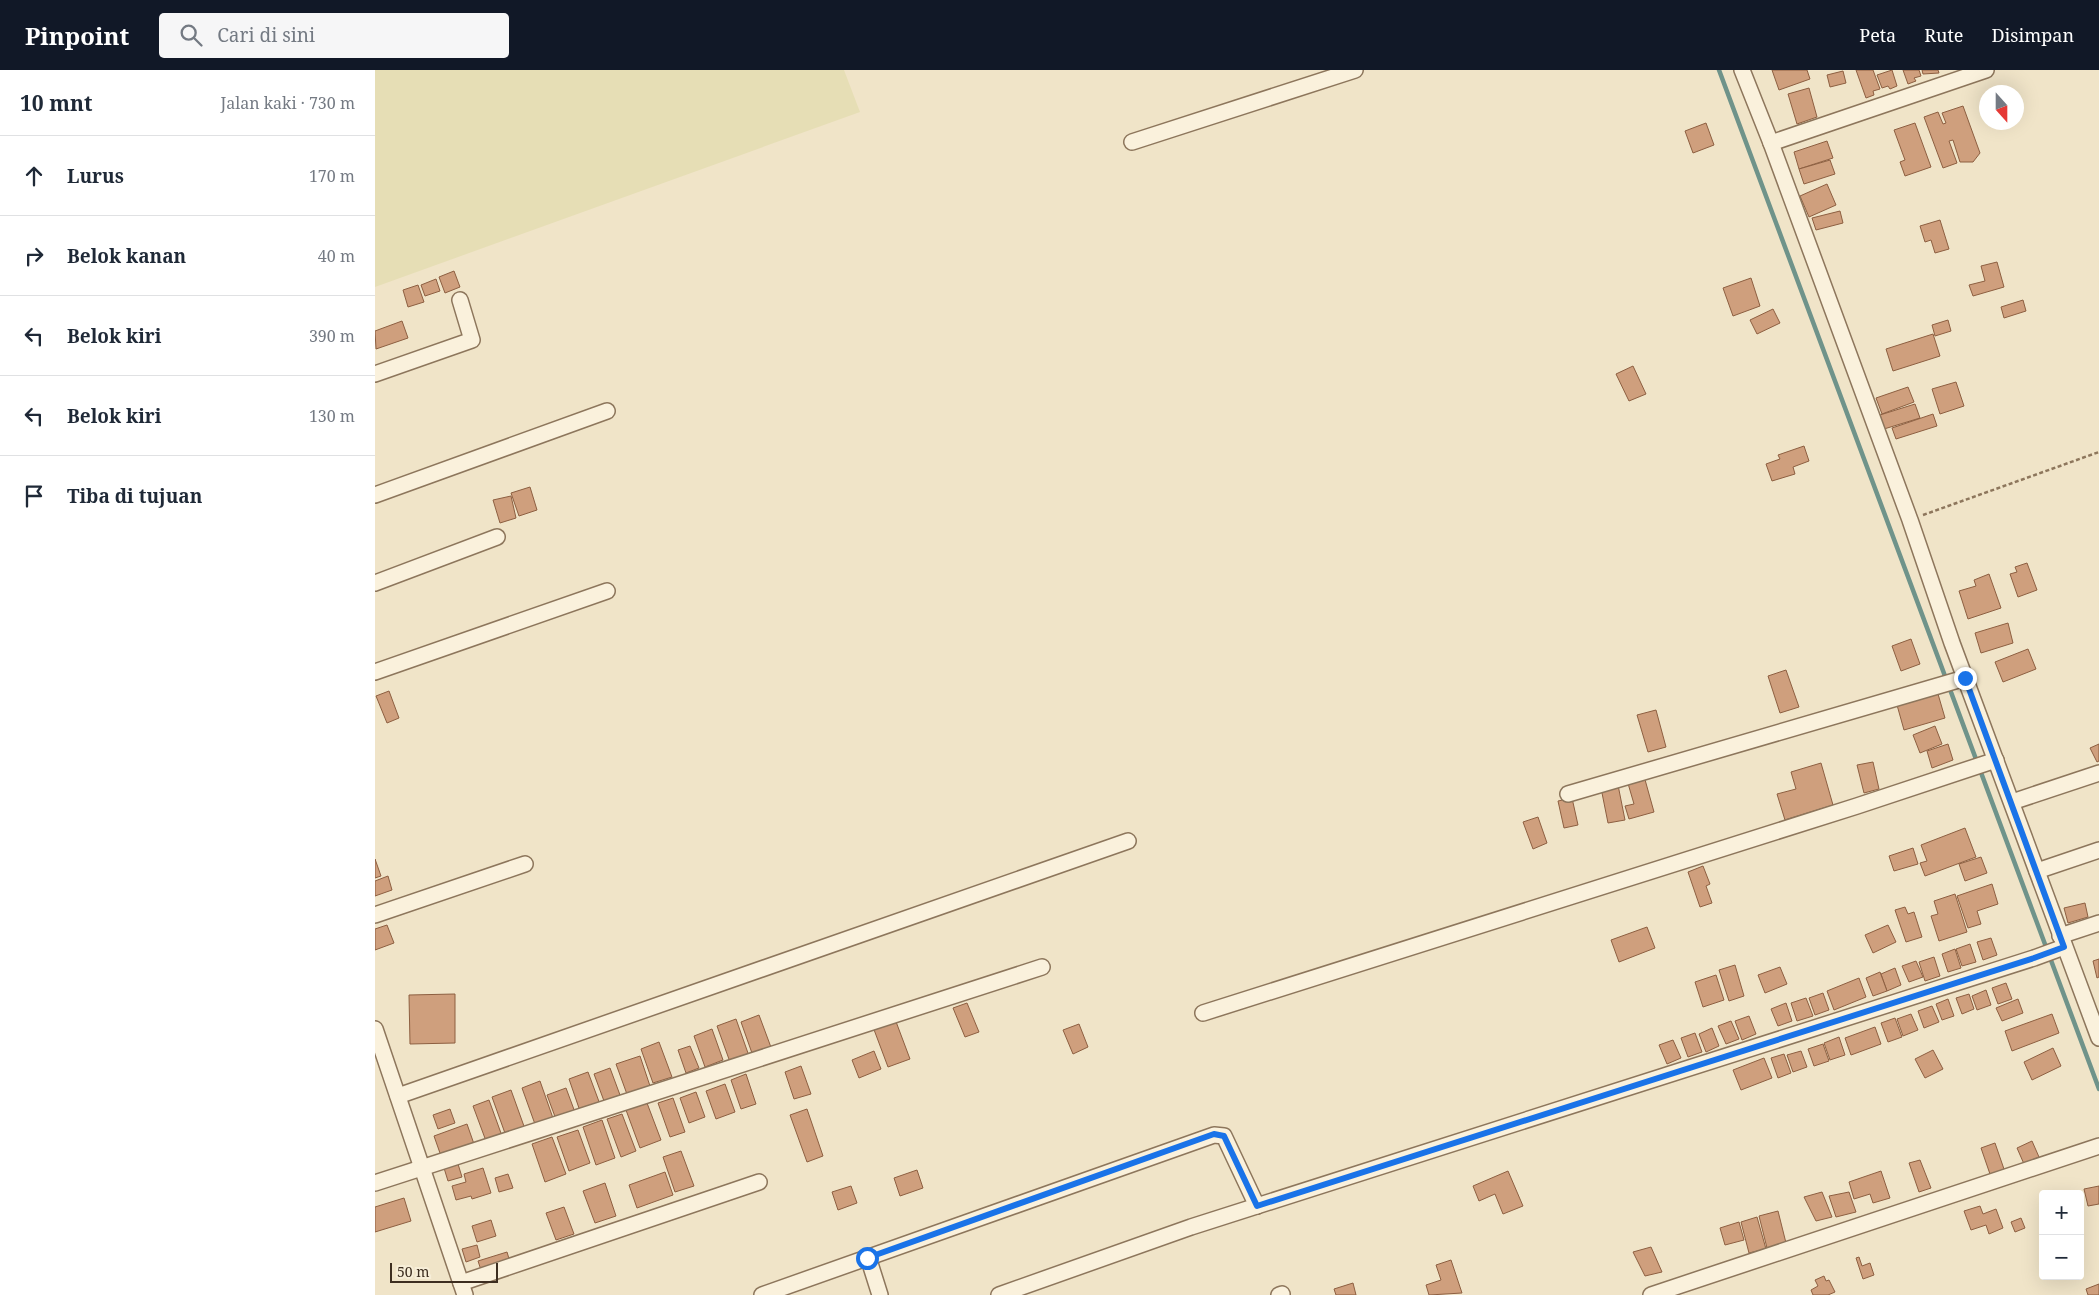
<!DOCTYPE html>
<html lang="id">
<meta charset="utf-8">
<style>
:root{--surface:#fff;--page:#f6f6f7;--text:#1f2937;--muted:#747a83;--line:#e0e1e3;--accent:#111827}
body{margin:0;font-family:"Noto Serif",serif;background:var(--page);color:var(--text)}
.controls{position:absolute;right:15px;bottom:15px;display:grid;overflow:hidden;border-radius:5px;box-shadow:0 5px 20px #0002}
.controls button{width:45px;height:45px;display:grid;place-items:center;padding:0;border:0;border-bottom:1px solid var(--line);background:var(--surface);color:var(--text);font:25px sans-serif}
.compass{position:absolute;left:1604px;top:15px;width:45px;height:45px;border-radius:50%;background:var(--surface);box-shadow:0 5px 20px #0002;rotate:159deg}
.scale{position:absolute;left:15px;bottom:12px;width:108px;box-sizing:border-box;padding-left:5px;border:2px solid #3d2e20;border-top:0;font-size:14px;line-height:18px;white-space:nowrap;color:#3d2e20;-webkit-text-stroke:4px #f7eed8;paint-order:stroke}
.stop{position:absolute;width:15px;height:15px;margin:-11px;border:4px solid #1a73e8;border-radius:50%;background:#fff}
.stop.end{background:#1a73e8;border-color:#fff;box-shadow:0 1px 5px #0008}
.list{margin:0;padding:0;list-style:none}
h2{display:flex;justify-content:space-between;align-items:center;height:65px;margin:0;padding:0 20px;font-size:21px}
h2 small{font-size:16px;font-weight:400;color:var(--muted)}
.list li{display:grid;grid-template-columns:32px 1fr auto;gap:15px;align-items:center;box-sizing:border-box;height:80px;padding:0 20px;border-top:1px solid var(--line)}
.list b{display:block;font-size:19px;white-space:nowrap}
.list em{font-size:16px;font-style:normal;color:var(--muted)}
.icon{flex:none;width:28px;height:28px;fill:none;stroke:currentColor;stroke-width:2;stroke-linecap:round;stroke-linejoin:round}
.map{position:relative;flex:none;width:1724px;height:1225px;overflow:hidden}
header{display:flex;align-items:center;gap:30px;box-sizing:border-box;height:70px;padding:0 25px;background:var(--accent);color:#fff}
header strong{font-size:24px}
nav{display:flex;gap:28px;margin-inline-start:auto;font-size:18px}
.search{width:350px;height:45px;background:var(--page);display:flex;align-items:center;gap:12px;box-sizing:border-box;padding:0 18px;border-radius:5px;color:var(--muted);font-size:19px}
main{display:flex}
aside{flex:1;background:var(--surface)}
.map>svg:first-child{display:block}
</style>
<header>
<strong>Pinpoint</strong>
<div class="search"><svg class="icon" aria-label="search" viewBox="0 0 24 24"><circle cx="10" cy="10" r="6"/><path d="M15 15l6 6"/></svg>Cari di sini</div>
<nav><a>Peta</a><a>Rute</a><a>Disimpan</a></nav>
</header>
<main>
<aside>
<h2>10 mnt<small>Jalan kaki · 730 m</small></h2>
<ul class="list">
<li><svg class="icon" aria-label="ahead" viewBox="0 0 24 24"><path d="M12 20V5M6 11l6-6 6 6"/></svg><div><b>Lurus</b></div><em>170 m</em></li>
<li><svg class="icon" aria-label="right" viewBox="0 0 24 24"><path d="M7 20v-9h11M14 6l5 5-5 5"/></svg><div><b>Belok kanan</b></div><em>40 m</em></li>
<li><svg class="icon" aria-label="left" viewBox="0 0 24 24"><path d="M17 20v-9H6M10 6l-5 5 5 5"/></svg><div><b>Belok kiri</b></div><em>390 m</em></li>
<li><svg class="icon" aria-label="left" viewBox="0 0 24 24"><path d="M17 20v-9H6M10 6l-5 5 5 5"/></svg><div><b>Belok kiri</b></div><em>130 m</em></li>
<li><svg class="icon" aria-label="arrive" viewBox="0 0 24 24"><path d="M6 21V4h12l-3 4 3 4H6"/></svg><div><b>Tiba di tujuan</b></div></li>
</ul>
</aside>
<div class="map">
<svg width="1724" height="1225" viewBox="0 0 1724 1225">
<rect width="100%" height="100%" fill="#f0e4c8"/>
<path fill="#e6deb5" d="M0,0H469L485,42L0,217Z"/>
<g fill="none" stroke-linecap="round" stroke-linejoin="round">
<path stroke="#6f938a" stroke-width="4.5" d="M1344,0L1724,1019"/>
</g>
<g fill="#cf9f7d" stroke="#8d5f41">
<path d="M1397,0H1432L1435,9L1404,20Z"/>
<path d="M1481,0H1498L1505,19L1498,21L1499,25L1491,28Z"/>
<path d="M1517,0L1522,16L1515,19L1513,16L1507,18L1502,5Z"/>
<path d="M1528,0H1544L1546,6L1539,8L1541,11L1533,14Z"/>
<path d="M1547,0H1563L1564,3L1548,4Z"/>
<path d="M1468,1L1471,13L1455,17L1452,5Z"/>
<path d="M1434,18L1442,47L1422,54L1413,24Z"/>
<path d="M1588,36L1605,83L1598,92H1585L1578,70L1574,71L1582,93L1568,98L1549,47L1563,42L1568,54L1571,53L1567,43Z"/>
<path d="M1331,53L1339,75L1318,83L1310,61Z"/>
<path d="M1540,53L1556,97L1530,106L1525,92L1530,90L1519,60Z"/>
<path d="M1452,71L1458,88L1424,99L1419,82Z"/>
<path d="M1455,90L1460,104L1429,114L1424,99Z"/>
<path d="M1452,114L1461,135L1434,147L1425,126Z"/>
<path d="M1465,141L1468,153L1441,160L1437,148Z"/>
<path d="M1565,150L1574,179L1560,183L1556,170L1550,172L1545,156Z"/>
<path d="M1622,192L1629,217L1598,226L1594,215L1610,211L1606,196Z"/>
<path d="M79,201L85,217L70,223L64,207Z"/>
<path d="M1376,208L1385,236L1358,246L1348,218Z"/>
<path d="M61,209L65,221L50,226L46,215Z"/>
<path d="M43,215L49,232L33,237L28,220Z"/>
<path d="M1648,230L1651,241L1629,248L1626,237Z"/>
<path d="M1398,239L1405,253L1382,264L1375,250Z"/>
<path d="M1573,250L1576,261L1560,266L1557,255Z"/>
<path d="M27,251L33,268L1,279L0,261Z"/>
<path d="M1558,264L1565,286L1518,301L1511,279Z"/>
<path d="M1258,296L1271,324L1254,331L1241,304Z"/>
<path d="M1581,312L1589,336L1565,344L1557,319Z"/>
<path d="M1533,317L1539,332L1507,344L1501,328Z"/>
<path d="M1540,334L1545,348L1509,359L1505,345Z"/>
<path d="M1558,344L1562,356L1521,369L1517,358Z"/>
<path d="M1429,376L1434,391L1418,397L1420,404L1397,411L1391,394L1405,389L1403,385Z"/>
<path d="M155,417L162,440L144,446L136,423Z"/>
<path d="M136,426L141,448L125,453L118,430Z"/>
<path d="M1652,493L1662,520L1643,527L1635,504L1642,502L1640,497Z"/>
<path d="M1614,504L1626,538L1593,549L1584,521L1601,516L1599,510Z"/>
<path d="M1633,553L1638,573L1606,583L1600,563Z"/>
<path d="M1536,569L1545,594L1526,601L1517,576Z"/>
<path d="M1653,579L1661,599L1628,612L1620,592Z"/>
<path d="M1411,600L1424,637L1405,643L1393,606Z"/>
<path d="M14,621L24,648L12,653L1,626Z"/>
<path d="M1563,624L1570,648L1529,660L1522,635Z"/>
<path d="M1281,640L1291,677L1273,682L1262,645Z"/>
<path d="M1560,656L1567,674L1545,683L1538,665Z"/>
<path d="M1573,674L1578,690L1557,698L1552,681Z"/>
<path d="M1724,674V691L1722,692L1715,678Z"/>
<path d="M1498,692L1504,719L1489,723L1482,695Z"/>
<path d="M1446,693L1458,735L1410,750L1402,724L1421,719L1416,702Z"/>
<path d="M1269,706L1279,742L1254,749L1250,736L1259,734L1252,710Z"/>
<path d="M1243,715L1250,750L1233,753L1226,718Z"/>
<path d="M1197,728L1203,755L1189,758L1183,731Z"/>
<path d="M1163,747L1172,773L1158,779L1148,752Z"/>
<path d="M1590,758L1601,787L1550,806L1545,793L1552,791L1546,775Z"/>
<path d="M1538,778L1543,794L1519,801L1514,786Z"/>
<path d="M1606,787L1612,803L1590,811L1584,794Z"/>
<path d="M0,789L6,806L0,808Z"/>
<path d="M1328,796L1335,814L1331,816L1337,833L1325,837L1313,802Z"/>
<path d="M13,806L17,820L0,826V811Z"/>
<path d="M1617,814L1623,834L1602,841L1606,854L1593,858L1582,826Z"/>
<path d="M1580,824L1592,862L1564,871L1556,846L1563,844L1559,831Z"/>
<path d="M1710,833L1713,847L1693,853L1689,838Z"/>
<path d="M1530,837L1533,844L1539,842L1547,867L1531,872L1520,840Z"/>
<path d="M12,855L19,873L0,880V859Z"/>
<path d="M1513,855L1521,872L1498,883L1490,865Z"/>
<path d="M1272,857L1280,878L1244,892L1236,870Z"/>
<path d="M1616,868L1622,885L1608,890L1602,872Z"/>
<path d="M1595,874L1601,892L1587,896L1581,879Z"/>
<path d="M1580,879L1586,898L1573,902L1567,884Z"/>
<path d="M1559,887L1565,906L1550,911L1544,892Z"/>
<path d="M1724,889V907L1722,908L1718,891Z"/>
<path d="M1541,891L1548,907L1534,912L1527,896Z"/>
<path d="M1360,895L1369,926L1354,931L1344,900Z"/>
<path d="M1405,897L1412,914L1390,923L1383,905Z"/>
<path d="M1520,898L1526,915L1512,921L1506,904Z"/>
<path d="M1505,902L1512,921L1498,926L1491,908Z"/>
<path d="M1341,905L1349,930L1328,937L1320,912Z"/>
<path d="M1484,908L1491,927L1459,940L1452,921Z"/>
<path d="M1631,913L1637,929L1623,934L1617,918Z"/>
<path d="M1611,920L1616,935L1602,940L1597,926Z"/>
<path d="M1448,923L1454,940L1440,945L1434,928Z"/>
<path d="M80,924V973L35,974L34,925Z"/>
<path d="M1594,924L1599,939L1587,944L1581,928Z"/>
<path d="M1431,928L1438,946L1422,951L1416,933Z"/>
<path d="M1573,929L1579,946L1567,950L1561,934Z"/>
<path d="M1643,929L1648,943L1627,951L1621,938Z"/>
<path d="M592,933L604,962L590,967L578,938Z"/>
<path d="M1411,933L1417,951L1403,956L1396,939Z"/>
<path d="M1557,936L1564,952L1549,958L1543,941Z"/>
<path d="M1536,944L1543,960L1528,966L1522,949Z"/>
<path d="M1677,944L1684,963L1637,981L1630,961Z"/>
<path d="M384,945L397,980L378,986L366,952Z"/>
<path d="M1374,946L1381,964L1367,970L1360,951Z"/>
<path d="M1520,948L1527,967L1513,972L1506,953Z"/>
<path d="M361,949L374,986L355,992L342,956Z"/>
<path d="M520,949L535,989L513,997L498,957Z"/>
<path d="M1356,951L1364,969L1351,974L1343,956Z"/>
<path d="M704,954L713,977L698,984L688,960Z"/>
<path d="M1500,957L1506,974L1476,985L1470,968Z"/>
<path d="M1337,958L1344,976L1331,982L1324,964Z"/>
<path d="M337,959L348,990L330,997L319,966Z"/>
<path d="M1320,963L1327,982L1313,987L1306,968Z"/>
<path d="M1464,967L1470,985L1455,990L1449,973Z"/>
<path d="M1298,970L1306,988L1292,994L1284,975Z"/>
<path d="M284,972L297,1007L278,1013L266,979Z"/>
<path d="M1448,974L1454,991L1439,996L1433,979Z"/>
<path d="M315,976L324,998L311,1003L303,980Z"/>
<path d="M1678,978L1686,996L1657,1010L1649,992Z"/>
<path d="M1558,980L1568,999L1550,1008L1540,989Z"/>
<path d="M499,981L506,999L484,1008L477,990Z"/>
<path d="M1426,981L1432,997L1418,1002L1412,985Z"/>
<path d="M1409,984L1416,1003L1403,1008L1396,988Z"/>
<path d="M265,986L276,1019L253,1027L241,994Z"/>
<path d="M1389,988L1397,1008L1366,1020L1358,1000Z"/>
<path d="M426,996L436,1024L419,1029L410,1002Z"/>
<path d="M235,998L245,1025L229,1031L219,1004Z"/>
<path d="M213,1002L226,1037L206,1044L194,1009Z"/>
<path d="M371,1004L381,1034L366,1039L356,1010Z"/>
<path d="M165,1011L179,1051L161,1057L147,1018Z"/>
<path d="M350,1014L360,1042L341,1049L331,1021Z"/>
<path d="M191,1018L201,1045L182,1052L172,1025Z"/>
<path d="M136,1020L150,1059L131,1066L117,1027Z"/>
<path d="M321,1022L330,1047L314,1053L305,1028Z"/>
<path d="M298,1028L310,1062L295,1067L283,1033Z"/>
<path d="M114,1030L127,1066L111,1071L98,1036Z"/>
<path d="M272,1033L286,1070L265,1078L251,1040Z"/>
<path d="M75,1039L80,1053L63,1059L58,1045Z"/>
<path d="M432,1039L448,1086L432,1092L415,1045Z"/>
<path d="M247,1044L261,1081L246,1087L232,1049Z"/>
<path d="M227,1050L240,1088L221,1095L208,1057Z"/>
<path d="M92,1054L99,1074L66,1086L59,1066Z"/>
<path d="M203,1060L215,1093L194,1101L182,1067Z"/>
<path d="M177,1067L191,1104L170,1112L157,1074Z"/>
<path d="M1657,1071L1664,1087L1649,1094L1642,1078Z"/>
<path d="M1620,1073L1630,1102L1616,1107L1606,1078Z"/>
<path d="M306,1081L319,1116L300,1122L288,1087Z"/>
<path d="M1545,1090L1556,1118L1544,1122L1534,1093Z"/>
<path d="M83,1094L87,1107L73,1111L69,1098Z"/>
<path d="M108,1098L116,1123L97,1129L96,1126L81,1130L77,1116L91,1112L89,1104Z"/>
<path d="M542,1100L548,1118L525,1126L519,1108Z"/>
<path d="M1133,1101L1148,1136L1128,1144L1120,1124L1104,1131L1098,1116Z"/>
<path d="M1506,1101L1515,1128L1498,1133L1495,1124L1479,1129L1474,1112Z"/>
<path d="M290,1102L298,1125L262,1138L254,1115Z"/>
<path d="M133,1104L138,1118L124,1122L120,1108Z"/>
<path d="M230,1113L241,1146L220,1153L208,1121Z"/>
<path d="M476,1116L482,1133L463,1140L457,1122Z"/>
<path d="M1724,1116V1134L1713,1136L1709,1119Z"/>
<path d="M1447,1122L1457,1147L1441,1151L1429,1127Z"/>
<path d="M1474,1122L1481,1142L1461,1147L1454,1126Z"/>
<path d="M29,1128L36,1151L0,1162V1137Z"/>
<path d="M1605,1136L1608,1144L1621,1139L1628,1158L1614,1164L1611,1155L1596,1160L1589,1141Z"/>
<path d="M189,1137L199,1164L181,1170L171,1143Z"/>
<path d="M1403,1141L1411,1173L1392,1178L1384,1146Z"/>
<path d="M1382,1147L1391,1179L1374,1183L1366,1152Z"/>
<path d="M1646,1148L1650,1158L1640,1162L1636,1152Z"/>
<path d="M116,1150L121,1166L102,1172L97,1156Z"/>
<path d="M1364,1152L1369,1170L1350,1175L1345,1158Z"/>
<path d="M102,1175L105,1187L91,1192L87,1179Z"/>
<path d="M1276,1177L1287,1202L1270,1206L1258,1182Z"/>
<path d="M132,1182L135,1192L106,1200L103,1191Z"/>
<path d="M1484,1187L1487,1196L1495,1193L1499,1205L1488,1209L1481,1188Z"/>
<path d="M1076,1190L1087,1223L1054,1225L1051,1215L1066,1210L1061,1195Z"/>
<path d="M1449,1206L1451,1211L1454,1210L1460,1222L1453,1225H1438L1436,1220L1443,1216L1440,1210Z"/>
<path d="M978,1213L981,1225H961L959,1219Z"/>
<path d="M1724,1214V1225H1713L1711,1219Z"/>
</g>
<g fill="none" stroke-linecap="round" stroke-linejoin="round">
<defs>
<g id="street">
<path d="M1367,0L1396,73L1535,450L1577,573L1724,968"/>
<path d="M757,72L980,0"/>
<path d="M1396,73L1611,0"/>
<path d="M0,304L97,270L85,230"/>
<path d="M0,425L232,341"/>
<path d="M0,513L122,467"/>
<path d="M0,602L232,521"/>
<path d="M1193,724L1590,608"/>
<path d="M1637,732L1724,703"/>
<path d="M1662,801L1724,780"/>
<path d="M0,845L150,794"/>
<path d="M1685,866L1724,853"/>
<path d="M828,943L1482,736L1621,690"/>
<path d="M0,959L90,1225"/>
<path d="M23,1026L753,771"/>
<path d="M0,1113L667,897"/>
<path d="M493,1187L505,1225"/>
<path d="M86,1213L384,1112"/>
<path d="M387,1225L839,1065L849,1066L882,1136"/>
<path d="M624,1225L816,1157L1659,888L1689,877"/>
<path d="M904,1225L907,1224"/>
<path d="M1276,1225L1724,1076"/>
</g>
</defs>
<use href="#street" stroke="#8d765c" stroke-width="18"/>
<path stroke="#8d765c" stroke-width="2.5" stroke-dasharray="4 2.5" stroke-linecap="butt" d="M1548,445L1724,382"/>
<use href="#street" stroke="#faf1dc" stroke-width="15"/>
</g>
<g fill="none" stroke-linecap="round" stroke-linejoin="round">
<path stroke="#1a73e8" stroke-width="6" d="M492,1188L839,1064L849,1066L882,1136L1659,888L1689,877L1590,608"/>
</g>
</svg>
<div class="controls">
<button>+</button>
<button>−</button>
</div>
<svg class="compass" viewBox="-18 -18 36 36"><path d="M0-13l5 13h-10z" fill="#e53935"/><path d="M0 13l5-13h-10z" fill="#747a83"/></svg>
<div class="scale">50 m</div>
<div class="stop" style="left:492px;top:1188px"></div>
<div class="stop end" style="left:1590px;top:608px"></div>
</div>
</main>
